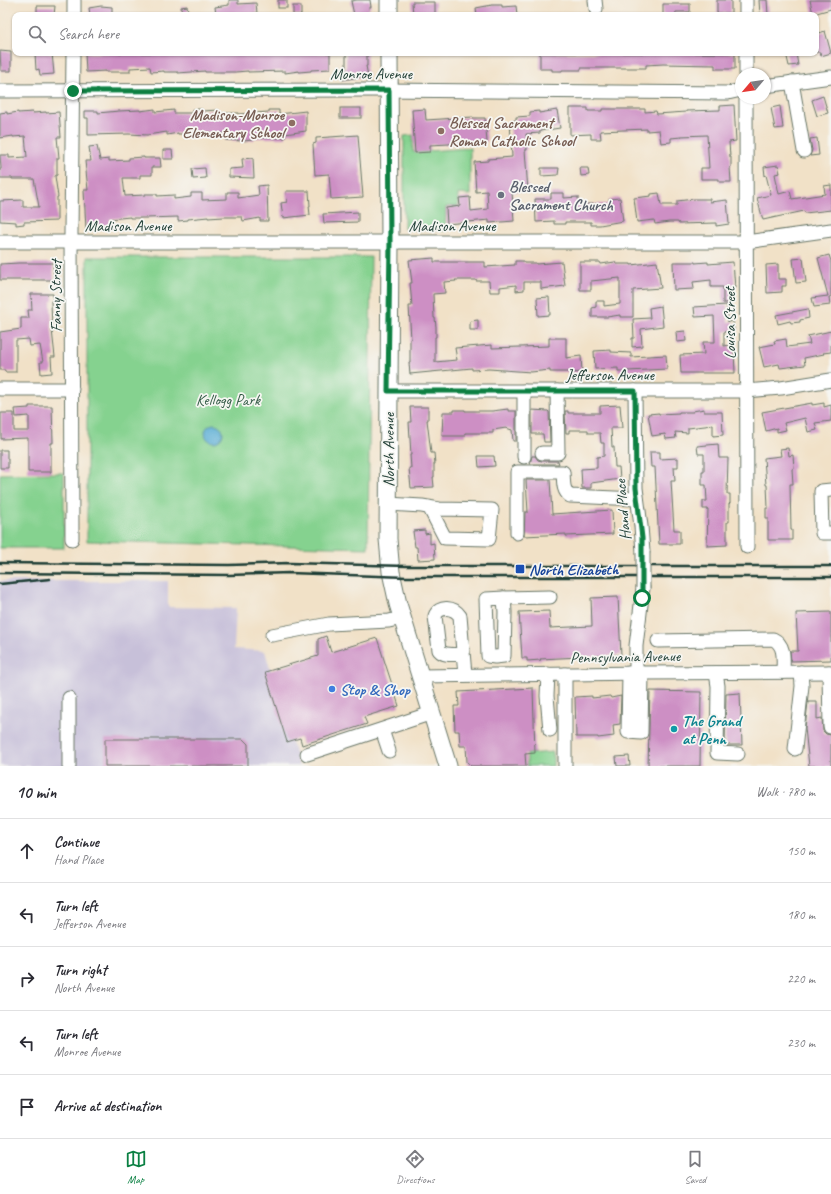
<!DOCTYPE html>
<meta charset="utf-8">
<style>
:root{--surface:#fff;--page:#f2f2f3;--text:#2b2b33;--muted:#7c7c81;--line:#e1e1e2;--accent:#0b8043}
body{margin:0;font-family:Caveat,sans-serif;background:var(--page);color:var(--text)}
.compass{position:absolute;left:735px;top:68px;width:36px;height:36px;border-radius:50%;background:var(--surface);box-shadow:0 1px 3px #0004;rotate:241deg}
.stop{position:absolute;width:12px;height:12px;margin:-9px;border:3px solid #0b8043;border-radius:50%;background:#fff}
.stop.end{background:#0b8043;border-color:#fff;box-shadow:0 1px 4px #0008}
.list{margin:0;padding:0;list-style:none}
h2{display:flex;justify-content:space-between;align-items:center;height:52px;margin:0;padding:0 16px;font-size:17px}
h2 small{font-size:13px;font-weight:400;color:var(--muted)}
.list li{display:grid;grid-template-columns:26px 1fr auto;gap:12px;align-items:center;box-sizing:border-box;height:64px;padding:0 16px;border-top:1px solid var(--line)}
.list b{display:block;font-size:15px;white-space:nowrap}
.list p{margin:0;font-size:13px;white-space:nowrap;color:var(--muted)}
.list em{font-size:13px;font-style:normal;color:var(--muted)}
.icon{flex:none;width:22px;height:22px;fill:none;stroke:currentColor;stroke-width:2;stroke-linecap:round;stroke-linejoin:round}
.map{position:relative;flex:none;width:831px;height:766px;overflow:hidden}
.search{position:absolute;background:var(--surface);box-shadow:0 1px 3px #0004;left:12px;right:12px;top:12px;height:44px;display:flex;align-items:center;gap:10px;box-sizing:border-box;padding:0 14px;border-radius:8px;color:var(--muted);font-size:15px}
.sheet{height:372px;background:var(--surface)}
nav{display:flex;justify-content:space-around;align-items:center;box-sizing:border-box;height:56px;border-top:1px solid var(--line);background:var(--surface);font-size:11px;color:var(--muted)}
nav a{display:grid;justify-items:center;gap:2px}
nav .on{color:var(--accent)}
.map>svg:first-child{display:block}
</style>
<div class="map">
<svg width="831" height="766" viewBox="0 0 831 766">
<rect width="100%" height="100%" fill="#f6f6f2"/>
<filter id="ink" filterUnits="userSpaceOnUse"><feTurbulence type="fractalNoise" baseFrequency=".025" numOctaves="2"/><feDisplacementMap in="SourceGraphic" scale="8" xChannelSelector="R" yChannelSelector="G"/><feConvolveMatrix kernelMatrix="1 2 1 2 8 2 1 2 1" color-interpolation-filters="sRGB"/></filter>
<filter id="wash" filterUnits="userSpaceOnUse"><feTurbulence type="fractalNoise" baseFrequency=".012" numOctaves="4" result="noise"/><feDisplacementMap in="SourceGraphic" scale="16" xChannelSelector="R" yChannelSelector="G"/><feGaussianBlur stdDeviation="0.9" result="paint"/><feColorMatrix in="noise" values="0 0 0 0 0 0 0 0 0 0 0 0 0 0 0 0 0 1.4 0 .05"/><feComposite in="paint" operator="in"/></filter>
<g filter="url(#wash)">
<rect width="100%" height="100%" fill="#f1e1c7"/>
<path fill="#c7c0d9" d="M0,581H168V607L236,608L234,649L265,651L299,766H0Z"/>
<g fill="#85d28f" stroke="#528862">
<path d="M413,135V152L470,148V195L458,194V206L446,207L445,231L404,229V136Z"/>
<path d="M87,257H371L368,548L87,541Z"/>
<path d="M64,473V548H0V474Z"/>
<path d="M553,752V766H527V754Z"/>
</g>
<circle fill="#57acd4" stroke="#3b7484" cx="214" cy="433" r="9"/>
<g id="blocks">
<g fill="#cd8fc4">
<path d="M229,0H238V4L256,3L257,13L246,14V15H216L215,7L229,5Z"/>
<rect x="278" y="0" width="9" height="8"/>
<path d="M357,0H370L371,7H369L370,15H354L351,1Z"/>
<rect x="717" y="0" width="14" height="13"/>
<path d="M759,0H767L768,15H760Z"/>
<path d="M810,0H831V9L813,14Z"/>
<path d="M412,2H435V15H413Z"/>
<path d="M663,4H690V12H676L675,15H663Z"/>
<path d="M492,5H502V7L516,6L517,15H477L476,8Z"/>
<path d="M37,6H55L54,15H37Z"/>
<path d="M101,6L112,7V15H90L89,8Z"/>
<path d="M187,6L189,15H182L181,7Z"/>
<rect x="293" y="6" width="8" height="9"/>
<path d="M825,31L831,53L821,56L820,52H816V34Z"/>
<path d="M0,51L11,52V71H1Z"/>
<path d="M35,53H52L54,74L40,75L39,69L36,70Z"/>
<path d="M85,53H330V69L311,70V71L299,72V71L285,73V71L248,72V71L235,72H205V71L178,73V72H164V71L151,72L150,67L130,68V72H106V71L86,72Z"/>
<path d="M346,53H367V66H366L368,76L342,80L340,70L346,69Z"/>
<path d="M540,53H735V69H715V65L663,64L646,65V68H581V70H562V71H552V69H540Z"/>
<path d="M786,53H796L798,65L789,66Z"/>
<path d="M823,96L828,113L817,116L812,100Z"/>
<path d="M734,105L736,141L729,142L730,157H731V167H730L731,182H719V179H701V168H709L707,135L681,136V137L671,138V142L661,143L659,130L647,131V129L600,131L601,139H591V134L570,135V108H588V111H602V109H645V112L656,111L657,114L686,112V111L720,110V106Z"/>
<path d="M780,106L783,128L775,129L771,108Z"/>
<rect x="340" y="108" width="21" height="10"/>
<path d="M155,109V112L174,110V113H192V109H202V111L219,110V113H239V114L269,112V110H279V114L306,111V131L285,134V138H254V140L243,141L225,140V133L212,134L211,132H189V134H178V133L167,135V132L147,135L129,134L88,135V118H85V111H98V113L119,111L140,110V111Z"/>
<path d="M425,109L426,120L473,117V118H485L487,142L430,145V152L415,153L412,110Z"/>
<path d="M557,110L560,128L540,131V133L526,134L527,150H525L528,191L512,192L514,221L489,223V220L447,224L446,208L460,206L459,198L470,197L471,211L488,209L487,191L476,192L474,162L488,161V159L512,157L510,121L516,120V117L530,116V112L539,111V113Z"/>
<path d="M7,112V114L18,112V113L33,112V113L46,112V113L59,112L61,137H57L59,158H57V175L55,176L58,197H57V221L24,222V224L16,225V222L0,221V201L23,200V207H39L34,179H12V178H0V169H1L0,155H9V158L27,157L25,136L13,137V136L0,138V113Z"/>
<path d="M358,135L363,197L331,199L329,174L315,175L313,144L316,143V138Z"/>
<path d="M817,138L819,155L810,156L812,150L810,139Z"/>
<path d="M97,146L100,160L109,159V161L129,160V158L144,157V158H160L161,167H152V175H140V178H123L125,196L145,195V194H157V196L174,195V199L191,197V193H202V200L227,199V192H238V198L259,195L258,186L267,185L268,221H260V218L243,221L242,217H224L208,218V217L188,219V220L178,221V217L146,218H130V217L110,219L111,228L86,230L84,190H88L85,161H91L89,147Z"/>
<path d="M163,150H172L173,159H163Z"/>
<path d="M253,158L254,178L229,177V169L243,168L242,159Z"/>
<path d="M778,165L780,173L775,174L779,194L790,191L792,199L825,194L824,186L831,185V210L805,213L804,211L763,220L757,198L771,195L766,175L765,176L764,167Z"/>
<path d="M205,168L206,178L193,179L192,169Z"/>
<path d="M541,168H559L558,175L541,176Z"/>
<path d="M580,168H588L589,175L581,176Z"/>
<path d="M286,191H309L310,206H309L310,215L283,218L281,203L287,202Z"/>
<path d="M551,193H564V198L578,197V204H610L609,199L620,198L623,221L600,225H591V222H565V224H554V221L536,222L535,199H551Z"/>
<path d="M659,193L661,205H677V201L694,199H710V202L727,200L729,224L716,226V223L679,224L678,222H669L655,224L654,220L637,222L634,198L651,196V194Z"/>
<path d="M358,212V222L324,223L323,214Z"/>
<path d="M829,255L831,261V297H829L830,305L814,307L812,298L828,296L818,258Z"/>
<path d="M434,258V262H485V267L515,265V261H523L524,263H536V264L562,262L565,286L541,289V282H524V290L516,291V285L500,287V292H490L489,281H476V280H455L456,281L444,282L445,293L433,294L434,318H435L436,327V337H435V362L457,360L455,348L492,345V348L549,346V338H566V358L581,356L582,372L572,373L571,372H550V370L531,372L489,369L472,370V368L410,374L409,363H410V339H411L409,306H412L410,283H412L409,260Z"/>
<path d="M803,258L806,282L796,283L793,259Z"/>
<path d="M580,262H600L601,264L615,262L616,264H631V265L657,262L661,288L633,290V317H620V315L607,317H592V308L596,307V301H604V306L620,304V278L591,281V290H580Z"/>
<path d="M673,262H695V263L708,262V264L733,262L735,288H732V303H723V287H711V280L693,282L694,289L674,290Z"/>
<path d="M19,263H53L54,280H0V264Z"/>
<path d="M778,264V279H786V286H782V292L767,293L766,265Z"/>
<path d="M31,294H53V301H51L52,330L55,357H51L52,373L41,374L40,362H43L40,345L30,346L29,339L16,340V372H5V370H0V332L21,329V318H29L28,310H32Z"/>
<path d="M549,297L550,315L538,316L537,298Z"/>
<path d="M727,305L728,322L733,321L734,330L724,332V346L730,345V349H734L735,373H681L680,355L704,354L703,342H715L714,316L695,317L694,307Z"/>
<path d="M661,306L663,326L641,329L642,346L632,347V338H634L633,319L650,318L649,308Z"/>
<path d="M808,309L809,318L800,320V322L791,323L790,321L778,324L776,315Z"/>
<path d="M478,320V330H470V321Z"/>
<path d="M685,331L686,341L677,342L676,332Z"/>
<path d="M831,331V352L823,353L824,354L804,358L805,365L780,368L779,364L764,367L759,347L775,344L774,341L786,339L787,347L810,344L808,336Z"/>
<path d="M611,350V352L631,353V357L666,355L667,369L628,371H618V368L595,369L594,351Z"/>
<path d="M812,403V405L824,403V407L831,405V421L815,423L817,430L808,432L805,418L784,423L786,430L777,432V428L766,431L762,412Z"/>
<path d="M620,405L622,428H611L612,447H614L615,467H619L620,479L591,483V488H582L581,469L597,468V457L604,456V443H601L600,433H588V430H569V433H566L565,411H568V413H600V406Z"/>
<path d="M29,406H52L53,443H51V472H28V438L1,439V413H14V431H29V416L16,417L15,409L29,408Z"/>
<path d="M410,407H428V420H427L431,453H434L435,464H434V477H433L434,487L411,488L409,468H411L410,455H411L409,422H411Z"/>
<path d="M508,409V411H516V441H513L512,430L506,428L493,430V433H465V436H442L443,412H454V410H465V411H492Z"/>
<path d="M704,409V412H722L723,435L713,436V425L688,428V433L675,432L676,438L666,439L665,434L652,436L648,414L659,413V414L679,413V412H693V411Z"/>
<path d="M532,410L548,411L549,412L550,442H544L543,434H532Z"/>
<path d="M718,444L719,458H728L727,494H730V503L729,504V522H727V545L707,546L708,509H703V501H707L706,485H702V471H704V454H698L697,446Z"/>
<path d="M788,448L789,456L793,455L794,468L792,469L793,484H790L791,530H792V540H768V518H766V508H768L767,485H766L764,458L781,456L780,449Z"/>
<path d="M0,450H7V459H8V468H0Z"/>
<path d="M650,452H660V459L678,458V467H674L675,481H671L674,530H680V544H659L655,467H651Z"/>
<path d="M478,456H494L495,466L479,467Z"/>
<path d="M532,456H535L538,460L542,461H558L559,464H530Z"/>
<path d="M526,480H550L552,514L612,510L613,534L566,536V534L524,536L525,512H528Z"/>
<path d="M425,530V534L430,533V544L434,543L435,559L418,560L417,547H415L413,531Z"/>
<path d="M618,597L621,655L540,659L541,660L527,661V658H522L519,612L549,611L550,628L592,626L591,598Z"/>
<path d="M831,612V660L791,661L790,651H798L796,613Z"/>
<path d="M326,636L331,652L377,638L399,706L364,717L367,724L302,745L300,738L287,742L265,672L318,656V639Z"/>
<path d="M533,688L535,753L525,754L526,766H471L467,762L466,746H460L459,731H455L454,706H459L458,692Z"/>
<path d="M650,691L701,692L700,766H648Z"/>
<path d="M740,693L742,745H725L726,694Z"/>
<path d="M592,696V698L610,696L611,698L621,696L620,724L613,725L614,736L598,738V737H576L575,697Z"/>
<path d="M808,702H817V719L822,718L823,731L826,734L831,735V766H809L805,728Z"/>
<path d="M105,739H243L248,744V766H105Z"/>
<path d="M629,756L630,766H617L616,757Z"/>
</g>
</g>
</g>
<g filter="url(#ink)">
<use href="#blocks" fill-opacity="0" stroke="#687667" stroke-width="1"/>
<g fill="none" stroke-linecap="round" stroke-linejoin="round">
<defs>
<g id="minor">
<path d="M595,0L596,9"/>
<path d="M746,0V15"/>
<path d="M74,15V0"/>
<path d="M746,53V74"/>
<path d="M792,82L804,151"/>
<path d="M765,86L831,77"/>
<path d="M0,91L383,90L728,93L741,90"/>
<path d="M746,98L747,547"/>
<path d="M0,242H746L831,230"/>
<path d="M0,389H72"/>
<path d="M388,391H746L781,388L831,380"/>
<path d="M524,391V457"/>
<path d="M635,391L636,488L641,526L643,552"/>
<path d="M542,453H558L557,391"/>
<path d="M831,490L821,491L822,533H831"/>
<path d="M388,504L422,506L439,509L492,510L489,539L445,538L429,507"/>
<path d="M517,533V472H563C564,481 562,490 570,496L637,499"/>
<path d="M72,539L71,232L73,53"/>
<path d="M504,598L505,612L504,656L495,657L488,656L486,599Z"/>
<path d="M504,598L550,597"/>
<path d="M272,635L329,624L389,621L402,618"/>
<path d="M658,641L773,639C786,645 783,661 783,672"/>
<path d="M463,654C455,654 445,657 439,650L435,616C439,605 454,607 460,616L465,675"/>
<path d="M829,672L830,727"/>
<path d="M629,673L628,732L641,733L642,673"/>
<path d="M636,673V646L643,588"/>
<path d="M716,673L718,686L717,753L738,754"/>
<path d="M548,674L547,696L550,730"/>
<path d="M565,674V766"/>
<path d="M420,676L642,673L831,672"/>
<path d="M69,698V766"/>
<path d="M382,730L389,751"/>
<path d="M795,749L802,686L801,672"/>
<path d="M307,754L432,713"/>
</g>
<g id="major">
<path d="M389,15V0"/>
<path d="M389,53L390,242L388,539L391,572L398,604L448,766"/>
</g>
</defs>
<use href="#minor" stroke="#687667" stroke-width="15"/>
<use href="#major" stroke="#687667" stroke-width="19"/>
<use href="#minor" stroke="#fff" stroke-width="13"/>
<use href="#major" stroke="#fff" stroke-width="17"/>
<g stroke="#1f3d34" stroke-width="2.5">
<path d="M0,563L229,565L289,563L407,566H831"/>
<path d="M0,573L229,575L289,573L407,577H831"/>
<path d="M0,584L50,579"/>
</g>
<defs>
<path id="minor-bridge" d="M643,552V588"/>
</defs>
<use href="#minor-bridge" stroke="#687667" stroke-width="15" stroke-linecap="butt"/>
<use href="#minor-bridge" stroke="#fff" stroke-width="13"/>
</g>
</g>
<g fill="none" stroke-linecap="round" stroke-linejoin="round" filter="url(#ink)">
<path stroke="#0b8043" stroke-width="5" d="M73,91L389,90L390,242L388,391H635L636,488L642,538V598"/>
</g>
<g fill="#8d6e63" stroke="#f6f6f2" stroke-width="1.5">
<circle cx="292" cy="123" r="4"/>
<circle cx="441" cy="131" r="4"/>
</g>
<circle fill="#6b7280" stroke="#f6f6f2" stroke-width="1.5" cx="501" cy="195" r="4"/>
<rect fill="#1a4fb4" stroke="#f6f6f2" stroke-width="1.5" x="515" y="564" width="10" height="10" rx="2"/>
<circle fill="#3f7fe0" stroke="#f6f6f2" stroke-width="1.5" cx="332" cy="689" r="4"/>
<circle fill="#0f9aa8" stroke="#f6f6f2" stroke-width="1.5" cx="674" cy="729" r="4"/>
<g text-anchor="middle" stroke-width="3.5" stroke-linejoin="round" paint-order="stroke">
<g font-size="16" fill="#1f3d34" stroke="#f6f6f2">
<text x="371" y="79">Monroe Avenue</text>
<text x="128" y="231">Madison Avenue</text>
<text x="452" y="231">Madison Avenue</text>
<text transform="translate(55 296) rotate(-90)" y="6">Fanny Street</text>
<text transform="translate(729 323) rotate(-90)" y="6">Louisa Street</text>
<text x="610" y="380">Jefferson Avenue</text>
<text transform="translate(388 450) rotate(-90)" y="6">North Avenue</text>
<text transform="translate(622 510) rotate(-95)" y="6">Hand Place</text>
<text transform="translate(625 656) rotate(-1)" y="6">Pennsylvania Avenue</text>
</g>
<g font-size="16" font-weight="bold" fill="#785e54" stroke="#f6f6f2" text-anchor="end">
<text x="284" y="120">Madison-Monroe<tspan x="284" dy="18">Elementary School</tspan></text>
<text x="449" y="128" text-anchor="start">Blessed Sacrament<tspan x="449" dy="18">Roman Catholic School</tspan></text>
</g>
<g font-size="16" font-weight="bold" fill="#5b616d" stroke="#f6f6f2" text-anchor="start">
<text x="509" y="192">Blessed<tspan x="509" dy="18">Sacrament Church</tspan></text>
</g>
<g font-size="16" fill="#335b46" stroke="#f6f6f2">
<text x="228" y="405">Kellogg Park</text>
</g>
<g font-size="16" font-weight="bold" fill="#164399" stroke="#f6f6f2" text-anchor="start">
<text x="529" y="575">North Elizabeth</text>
</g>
<g font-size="16" font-weight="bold" fill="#366cbe" stroke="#f6f6f2" text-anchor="start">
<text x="340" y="695">Stop &amp; Shop</text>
</g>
<g font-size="16" font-weight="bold" fill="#0d838f" stroke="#f6f6f2" text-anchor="start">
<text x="682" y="726">The Grand<tspan x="682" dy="18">at Penn</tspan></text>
</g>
</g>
</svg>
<svg class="compass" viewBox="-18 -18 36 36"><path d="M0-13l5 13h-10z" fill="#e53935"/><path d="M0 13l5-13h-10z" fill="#7c7c81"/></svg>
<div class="stop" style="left:642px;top:598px"></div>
<div class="stop end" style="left:73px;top:91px"></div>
<div class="search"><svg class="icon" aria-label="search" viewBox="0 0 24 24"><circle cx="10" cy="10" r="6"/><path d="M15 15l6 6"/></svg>Search here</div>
</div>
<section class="sheet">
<h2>10 min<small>Walk · 780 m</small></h2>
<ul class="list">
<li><svg class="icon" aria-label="ahead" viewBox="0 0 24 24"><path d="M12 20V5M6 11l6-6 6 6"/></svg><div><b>Continue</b><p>Hand Place</p></div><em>150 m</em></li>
<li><svg class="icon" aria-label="left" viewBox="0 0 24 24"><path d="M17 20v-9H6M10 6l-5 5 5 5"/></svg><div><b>Turn left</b><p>Jefferson Avenue</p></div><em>180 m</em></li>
<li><svg class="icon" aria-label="right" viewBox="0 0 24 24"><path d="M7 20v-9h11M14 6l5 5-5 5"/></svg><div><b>Turn right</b><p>North Avenue</p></div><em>220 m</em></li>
<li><svg class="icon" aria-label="left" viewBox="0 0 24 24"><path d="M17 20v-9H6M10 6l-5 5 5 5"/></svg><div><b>Turn left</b><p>Monroe Avenue</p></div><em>230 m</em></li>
<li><svg class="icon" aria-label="arrive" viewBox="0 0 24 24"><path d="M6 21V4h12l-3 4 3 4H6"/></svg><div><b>Arrive at destination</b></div></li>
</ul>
</section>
<nav>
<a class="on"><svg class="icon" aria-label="map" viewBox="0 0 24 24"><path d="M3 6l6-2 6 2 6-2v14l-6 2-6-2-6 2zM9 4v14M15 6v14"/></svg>Map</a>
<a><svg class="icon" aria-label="directions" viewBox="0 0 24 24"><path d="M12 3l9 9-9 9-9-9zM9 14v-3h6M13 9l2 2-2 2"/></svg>Directions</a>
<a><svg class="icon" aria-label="saved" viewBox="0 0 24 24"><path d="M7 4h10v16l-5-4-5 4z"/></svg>Saved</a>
</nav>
